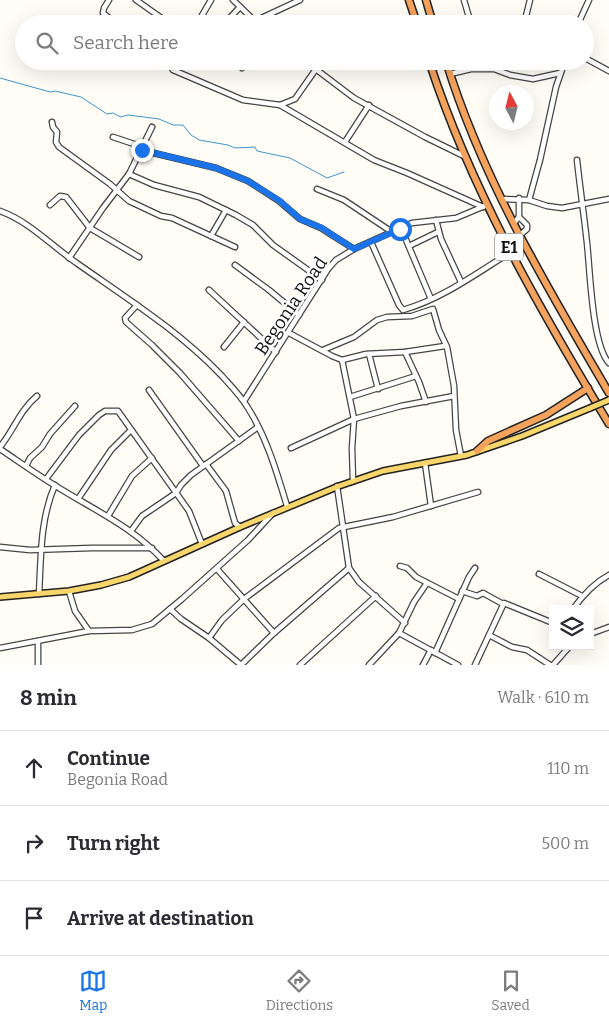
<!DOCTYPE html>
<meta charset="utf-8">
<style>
:root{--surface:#fff;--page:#f7f7f7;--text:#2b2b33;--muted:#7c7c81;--line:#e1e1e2;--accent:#1a73e8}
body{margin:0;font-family:Bitter,serif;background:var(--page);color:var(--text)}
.controls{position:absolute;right:15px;bottom:15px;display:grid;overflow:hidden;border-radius:0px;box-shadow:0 5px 20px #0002}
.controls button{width:45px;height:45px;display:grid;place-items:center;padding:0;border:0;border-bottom:1px solid var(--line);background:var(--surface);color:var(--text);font:25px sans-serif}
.compass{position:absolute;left:489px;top:85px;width:45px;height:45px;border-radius:50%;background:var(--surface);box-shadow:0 5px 20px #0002;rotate:353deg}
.stop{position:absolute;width:15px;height:15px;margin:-11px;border:4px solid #1a73e8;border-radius:50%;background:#fff}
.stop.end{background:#1a73e8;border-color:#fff;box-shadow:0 1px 5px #0008}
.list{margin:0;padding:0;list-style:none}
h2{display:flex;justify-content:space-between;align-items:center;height:65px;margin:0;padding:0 20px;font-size:21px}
h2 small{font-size:16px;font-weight:400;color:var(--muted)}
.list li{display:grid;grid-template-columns:32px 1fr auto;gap:15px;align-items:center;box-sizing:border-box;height:75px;padding:0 20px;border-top:1px solid var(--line)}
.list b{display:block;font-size:19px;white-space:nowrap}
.list p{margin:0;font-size:16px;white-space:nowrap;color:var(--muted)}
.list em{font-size:16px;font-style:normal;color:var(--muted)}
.icon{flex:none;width:28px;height:28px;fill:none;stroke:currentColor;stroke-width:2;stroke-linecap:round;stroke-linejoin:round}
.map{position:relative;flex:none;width:609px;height:665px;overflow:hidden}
.search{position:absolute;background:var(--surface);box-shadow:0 5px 20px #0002;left:15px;right:15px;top:15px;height:55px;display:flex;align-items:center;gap:12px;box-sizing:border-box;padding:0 18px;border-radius:28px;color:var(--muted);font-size:19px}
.sheet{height:290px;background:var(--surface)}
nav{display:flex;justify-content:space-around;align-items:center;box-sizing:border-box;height:70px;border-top:1px solid var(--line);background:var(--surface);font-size:14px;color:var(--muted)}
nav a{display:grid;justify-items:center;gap:2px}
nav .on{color:var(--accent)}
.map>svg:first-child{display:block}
</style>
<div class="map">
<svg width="609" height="665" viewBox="0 0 609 665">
<rect width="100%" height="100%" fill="#fffdf5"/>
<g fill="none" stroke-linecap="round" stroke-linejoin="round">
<path stroke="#3f96cf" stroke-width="1" d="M0,78L50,92L55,91L81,97L107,114L113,113L121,117L128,115L159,119L173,125H183L191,135L199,140L228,145L235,148L255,147L257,151L290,158L327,178L344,172"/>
<defs>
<g id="minor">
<path d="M109,0L104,8L103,13L117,24"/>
<path d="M136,0L170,24"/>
<path d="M233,0L258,24"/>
<path d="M464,0L471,24"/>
<path d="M255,21L300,0"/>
<path d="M197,24L211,0"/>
<path d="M224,24L240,7"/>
<path d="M524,24L530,0"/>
<path d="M578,24L589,0"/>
<path d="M585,58L609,71"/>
<path d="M174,61L171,67L173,70L243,100L280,105L295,99L316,69"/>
<path d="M305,61L354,98L425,137L464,156"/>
<path d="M242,68L248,61"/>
<path d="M450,74L471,69H494L510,75L533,79L560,73"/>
<path d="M280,105L374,160L407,173L483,207"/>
<path d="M52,122L53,127L57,132L56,142L59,147L110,184L129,201L161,216L172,218L235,247"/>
<path d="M113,137L134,144L141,150L216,168L248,181L279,201L300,219L321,228L354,249"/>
<path d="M345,142L369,105"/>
<path d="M577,160C580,188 584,215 587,243C590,270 592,345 609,363"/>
<path d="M129,174L154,185L199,197L236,215L253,225L273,245L322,280"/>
<path d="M317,189L344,200L392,232"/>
<path d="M501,199L529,200L547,206L562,208L609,199"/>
<path d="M529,200L540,160L556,87L565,61"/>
<path d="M50,205L60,196L66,197L90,228L139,257"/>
<path d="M0,211C29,221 53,247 78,264C128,299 179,331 222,376C231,386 241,396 248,408C267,438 277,473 287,506"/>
<path d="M519,217L527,225V229L520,235"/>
<path d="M436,220L441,239L461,282"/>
<path d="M514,223L519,217V198"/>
<path d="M401,228L431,299"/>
<path d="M211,236L226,210"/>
<path d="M371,242L399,305L403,310C442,299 477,273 511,252"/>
<path d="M409,246L438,232"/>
<path d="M69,258L103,208L129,174L152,127"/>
<path d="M235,265L269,290L299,315"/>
<path d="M209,290L276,352"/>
<path d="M137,305L125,318L126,322L152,345L180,373L239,441"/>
<path d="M289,333L332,356L342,360L366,354L405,352L445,346"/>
<path d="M224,347L244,322"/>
<path d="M323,350L354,337L377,320L387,317L412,316L433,309L439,330L447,347L454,386L456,430L461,456"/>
<path d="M405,352L419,382L426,402"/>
<path d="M369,354L378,389"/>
<path d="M342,360L354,419L401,406L454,396"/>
<path d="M149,390L203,466"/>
<path d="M350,397L416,376"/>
<path d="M244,401L328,269L336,260L354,249L412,223L456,218L487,205"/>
<path d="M0,447C14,430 19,411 37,396"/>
<path d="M291,448L354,419L352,448L353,480"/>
<path d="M0,449C21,463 42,478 64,491C102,514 133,528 164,561"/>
<path d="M425,463L431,506"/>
<path d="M206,464L226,491L235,523L240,527"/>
<path d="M26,466L30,458L42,447L50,434L75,406"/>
<path d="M46,479L79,435L99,415L105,411H118L189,511L202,544"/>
<path d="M337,486L349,568L359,582L405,623"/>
<path d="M78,499L111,450L131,430"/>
<path d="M108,516L132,476L152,458"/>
<path d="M131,531L142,516L176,493L181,485L191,475L258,427"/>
<path d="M0,547L30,550L92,548H152"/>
<path d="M400,566L407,568L416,577L459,599"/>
<path d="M217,569L274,633"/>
<path d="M539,574L582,596"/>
<path d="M69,591L75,611L89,631"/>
<path d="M462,591L477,596L483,593L503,604"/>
<path d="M39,594C41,558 40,519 55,485"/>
<path d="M170,609L181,619L209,638L241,665"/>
<path d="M573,609C583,595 594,583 609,575"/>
<path d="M399,633L458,665"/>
<path d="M590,634L609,627"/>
<path d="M489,635L512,647L527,650L550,665"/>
<path d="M209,638L222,620L244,599L339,528L393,517L478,492"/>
<path d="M0,648L89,631L132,630L152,624L182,599L248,540L273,513"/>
<path d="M435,653L469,577L475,568"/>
<path d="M38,665V641"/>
<path d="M241,665L274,633L349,568"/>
<path d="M300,665L376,596"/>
<path d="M369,665L399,633L414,602L427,583"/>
<path d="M423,665L431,650"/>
<path d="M475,665L504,603L553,623"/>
<path d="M553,665L570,646"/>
</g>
<path id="major" d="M0,597L69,591L101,585L129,577L240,527L339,486L383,471L467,455L522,436L590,408"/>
<g id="highway">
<path d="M409,0L417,24"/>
<path d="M426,0L433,24"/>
<path d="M429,61C471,190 539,308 609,424"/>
<path d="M446,61C482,179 547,287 609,393"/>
<path d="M477,451L488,441L546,415L588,388"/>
</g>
</defs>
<use href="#minor" stroke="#444" stroke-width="7"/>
<use href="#major" stroke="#222" stroke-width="8"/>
<use href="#highway" stroke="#222" stroke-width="9"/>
<use href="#minor" stroke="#fff" stroke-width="4.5"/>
<use href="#major" stroke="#f9d66b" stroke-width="5"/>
<use href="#highway" stroke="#f5a25d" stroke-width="6"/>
<defs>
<path id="major-bridge" d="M590,408L609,400"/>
</defs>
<use href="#major-bridge" stroke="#222" stroke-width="8" stroke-linecap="butt"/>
<use href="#major-bridge" stroke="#f9d66b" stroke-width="5"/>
</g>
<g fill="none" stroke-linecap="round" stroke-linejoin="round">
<path stroke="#1a73e8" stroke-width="6" d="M142,150L216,168L248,181L280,201L300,219L322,228L354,249L400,229"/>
</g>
<g text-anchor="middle" stroke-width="5" stroke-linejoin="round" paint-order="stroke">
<rect fill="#fff" stroke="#585858" stroke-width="1" x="495" y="233.5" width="28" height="27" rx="4"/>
<g font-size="16" font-weight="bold" fill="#111">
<text x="509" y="253">E1</text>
</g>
<g font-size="18" fill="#111" stroke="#fff">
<text transform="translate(291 306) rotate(-56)" y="6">Begonia Road</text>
</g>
</g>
</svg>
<div class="controls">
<button><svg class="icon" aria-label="layers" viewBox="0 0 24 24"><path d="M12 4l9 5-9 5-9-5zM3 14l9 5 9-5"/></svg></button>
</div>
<svg class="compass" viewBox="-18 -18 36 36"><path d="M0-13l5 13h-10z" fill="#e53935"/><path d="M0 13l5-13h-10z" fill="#7c7c81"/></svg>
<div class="stop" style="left:400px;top:229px"></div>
<div class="stop end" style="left:142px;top:150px"></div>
<div class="search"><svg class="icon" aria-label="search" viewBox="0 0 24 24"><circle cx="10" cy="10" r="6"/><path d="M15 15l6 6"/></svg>Search here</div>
</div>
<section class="sheet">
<h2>8 min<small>Walk · 610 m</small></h2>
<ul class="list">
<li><svg class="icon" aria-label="ahead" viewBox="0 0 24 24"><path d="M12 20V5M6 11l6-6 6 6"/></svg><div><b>Continue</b><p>Begonia Road</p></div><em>110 m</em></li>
<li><svg class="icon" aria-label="right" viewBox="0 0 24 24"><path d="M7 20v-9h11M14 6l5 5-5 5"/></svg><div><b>Turn right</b></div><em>500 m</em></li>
<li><svg class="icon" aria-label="arrive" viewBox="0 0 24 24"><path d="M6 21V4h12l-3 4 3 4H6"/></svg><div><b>Arrive at destination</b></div></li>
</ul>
</section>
<nav>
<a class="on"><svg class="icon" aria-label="map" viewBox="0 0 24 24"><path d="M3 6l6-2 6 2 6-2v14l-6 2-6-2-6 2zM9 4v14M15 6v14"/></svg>Map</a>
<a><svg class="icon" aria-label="directions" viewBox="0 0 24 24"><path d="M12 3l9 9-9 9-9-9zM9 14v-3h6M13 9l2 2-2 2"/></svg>Directions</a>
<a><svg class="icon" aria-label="saved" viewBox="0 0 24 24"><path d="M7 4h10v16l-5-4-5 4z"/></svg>Saved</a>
</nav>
